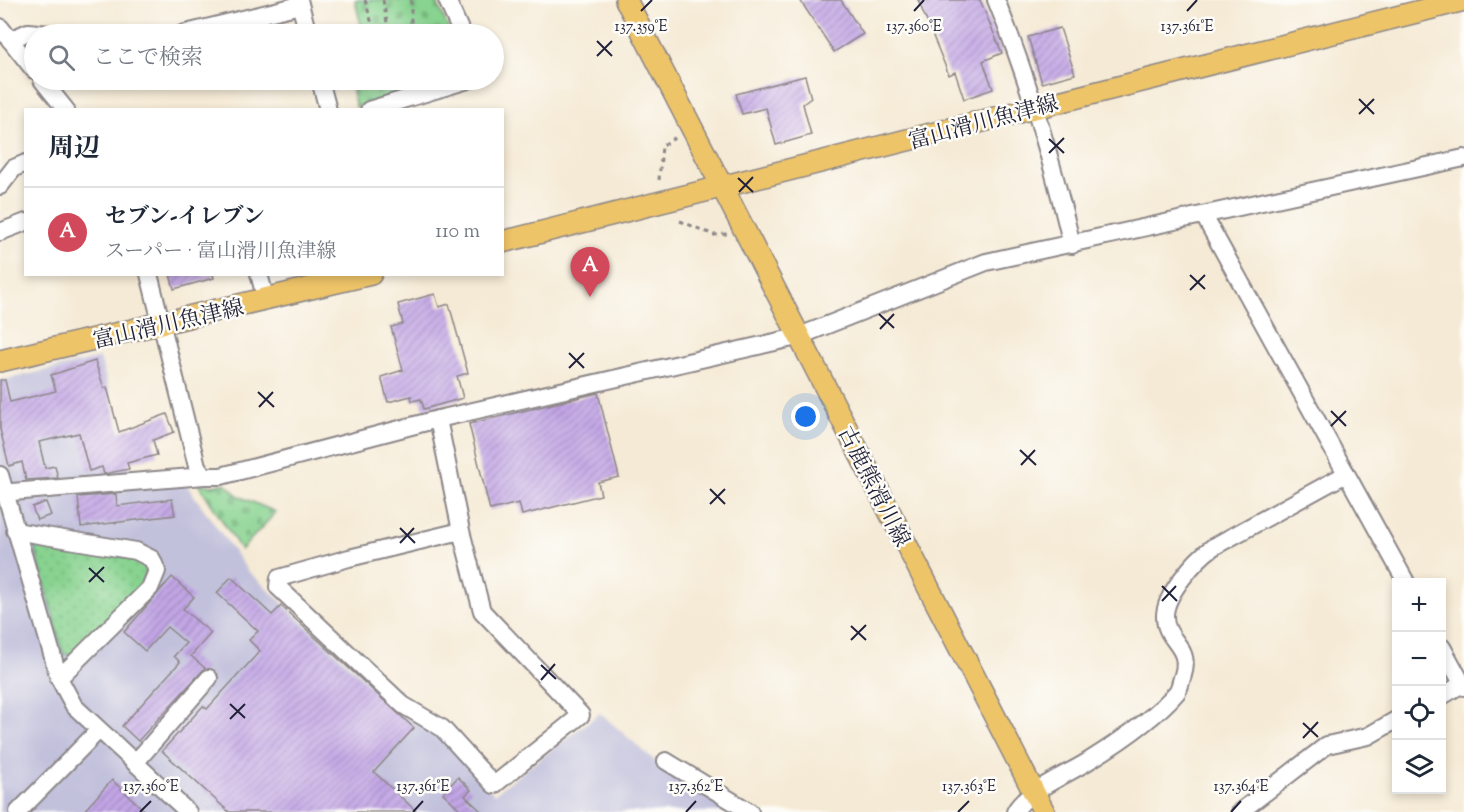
<!DOCTYPE html>
<html lang="ja">
<meta charset="utf-8">
<style>
:root{--surface:#fff;--page:#f6f6f7;--text:#1f2937;--muted:#747a83;--line:#e0e1e3;--accent:#d1495b}
body{margin:0;font-family:"Sorts Mill Goudy","Noto Serif JP",serif;background:var(--page);color:var(--text)}
.controls{position:absolute;right:18px;bottom:18px;display:grid;overflow:hidden;border-radius:0px;box-shadow:0 3px 9px #0003}
.controls button{width:54px;height:54px;display:grid;place-items:center;padding:0;border:0;border-bottom:2px solid var(--line);background:var(--surface);color:var(--text);font:30px sans-serif}
.you{position:absolute;left:806px;top:417px;width:21px;height:21px;margin:-15px;border:4px solid #fff;border-radius:50%;background:#1a73e8;box-shadow:0 0 0 9px #1a73e833}
.badge{display:grid;place-items:center;width:39px;height:39px;border-radius:50%;background:var(--accent);color:#fff;font-size:20px;font-weight:700}
.pin{position:absolute;translate:-50% -50px;filter:drop-shadow(0 2px 3px #0008)}
.pin::after{content:'';position:absolute;top:32px;width:21px;height:18px;background:inherit;clip-path:polygon(0 0,100% 0,50% 100%)}
.list{margin:0;padding:0;list-style:none}
h2{display:flex;justify-content:space-between;align-items:center;height:78px;margin:0;padding:0 24px;font-size:26px}
h2 small{font-size:20px;font-weight:400;color:var(--muted)}
.list li{display:grid;grid-template-columns:39px 1fr auto;gap:18px;align-items:center;box-sizing:border-box;height:90px;padding:0 24px;border-top:2px solid var(--line)}
.list b{display:block;font-size:22px;white-space:nowrap}
.list p{margin:0;font-size:20px;white-space:nowrap;color:var(--muted)}
.list em{font-size:20px;font-style:normal;color:var(--muted)}
.icon{flex:none;width:33px;height:33px;fill:none;stroke:currentColor;stroke-width:2;stroke-linecap:round;stroke-linejoin:round}
.map{position:relative;flex:none;width:1464px;height:812px;overflow:hidden}
.search{position:absolute;background:var(--surface);box-shadow:0 3px 9px #0003;left:24px;top:24px;width:480px;height:66px;display:flex;align-items:center;gap:15px;box-sizing:border-box;padding:0 21px;border-radius:33px;color:var(--muted);font-size:22px}
.panel{position:absolute;background:var(--surface);box-shadow:0 3px 9px #0003;left:24px;top:108px;width:480px;height:168px;border-radius:0px}
.map>svg:first-child{display:block}
</style>
<div class="map">
<svg width="1464" height="812" viewBox="0 0 1464 812">
<defs>
<pattern id="grass-dots" width="8" height="8" patternUnits="userSpaceOnUse" patternTransform="scale(1.5)"><rect width="8" height="8" fill="#88d390"/><path d="M2 2h.1M6 6h.1" fill="none" stroke="#75b57d" stroke-width="1.8" stroke-linecap="round"/></pattern>
<pattern id="cemetery-stones" width="16" height="16" patternUnits="userSpaceOnUse" patternTransform="scale(1.5)"><rect width="16" height="16" fill="#88d390"/><path d="M2 7V4a2 2 0 0 1 4 0v3zM10 15v-3a2 2 0 0 1 4 0v3z" fill="#75b57d"/></pattern>
<pattern id="building-hatch" width="6" height="6" patternUnits="userSpaceOnUse" patternTransform="scale(1.5)"><rect width="6" height="6" fill="#c3a6e6"/><path d="M-1 1l2-2M0 6l6-6M5 7l2-2" fill="none" stroke="#9e87bc"/></pattern>
</defs>
<rect width="100%" height="100%" fill="#fdfcf7"/>
<filter id="ink" filterUnits="userSpaceOnUse"><feTurbulence type="fractalNoise" baseFrequency=".0167" numOctaves="2"/><feDisplacementMap in="SourceGraphic" scale="12" xChannelSelector="R" yChannelSelector="G"/><feConvolveMatrix kernelMatrix="1 2 1 2 8 2 1 2 1" color-interpolation-filters="sRGB"/></filter>
<filter id="wash" filterUnits="userSpaceOnUse"><feTurbulence type="fractalNoise" baseFrequency=".008" numOctaves="4" result="noise"/><feDisplacementMap in="SourceGraphic" scale="24" xChannelSelector="R" yChannelSelector="G"/><feGaussianBlur stdDeviation="1.35" result="paint"/><feColorMatrix in="noise" values="0 0 0 0 0 0 0 0 0 0 0 0 0 0 0 0 0 1.4 0 .05"/><feComposite in="paint" operator="in"/></filter>
<g filter="url(#wash)">
<rect width="100%" height="100%" fill="#f5ead5"/>
<path fill="#c2c1dc" d="M100,358L135,484L183,480L248,571L406,717L436,733L494,794L600,713L662,767L728,812H0V381Z"/>
<path fill="url(#grass-dots)" stroke="#557a66" stroke-width="1.5" d="M34,544L140,559L147,565L146,575L139,586L75,655L63,654Z"/>
<g fill="url(#cemetery-stones)" stroke="#557a66" stroke-width="1.5">
<path d="M355,0H436L451,34H363Z"/>
<path d="M349,80H444L356,107Z"/>
<path d="M198,483L213,486L225,483L238,496L276,512L241,550Z"/>
</g>
<g id="blocks">
<g fill="url(#building-hatch)">
<path d="M800,0H841L863,34L834,52Z"/>
<path d="M918,0H980L1002,53L983,61L993,89L964,99L955,72L949,75Z"/>
<path d="M1060,28L1075,74L1042,83L1028,37Z"/>
<path d="M805,76L811,98L803,104L811,135L776,145L766,108L742,114L736,94Z"/>
<path d="M170,274H213L214,278L174,289Z"/>
<path d="M435,294L439,307L449,304L468,373L457,376L463,398L424,409L421,399L412,401L411,396L388,402L381,377L403,370L391,327L403,324L398,304Z"/>
<path d="M95,361L104,388L107,387L119,432L167,414L174,432L153,440L157,455L127,463L129,469L104,474L102,467L89,471L79,433L39,442L45,468L55,466L58,478L26,480L22,462L9,466L0,429V380H5L10,402L56,391L51,375Z"/>
<path d="M598,393L619,477L598,482L601,495L522,515L519,503L490,510L469,424Z"/>
<path d="M116,494L117,506L172,499L175,515L81,527L78,497Z"/>
<path d="M46,502L51,515L37,520L32,507Z"/>
<path d="M172,577L194,597L183,609L211,633L191,656L205,668L138,741L122,726L180,662L174,656L186,643L167,627L145,651L124,632Z"/>
<path d="M231,577L272,615L281,606L414,728L374,772L417,812H229L162,751L203,706L207,709L260,651L249,640L258,631L217,593Z"/>
<path d="M458,777L471,790L465,796L482,812H463L443,793Z"/>
<path d="M112,780L146,812H83Z"/>
</g>
</g>
</g>
<g filter="url(#ink)">
<use href="#blocks" fill-opacity="0" stroke="#8c8688" stroke-width="1.5"/>
<g fill="none" stroke-linecap="round" stroke-linejoin="round">
<defs>
<g id="minor">
<path d="M299,0L308,34"/>
<path d="M447,0L462,34"/>
<path d="M996,0C1029,80 1052,161 1072,245"/>
<path d="M0,27L34,70"/>
<path d="M182,34L300,5"/>
<path d="M10,40L28,32L49,34"/>
<path d="M42,80L66,110"/>
<path d="M320,80L328,110"/>
<path d="M369,110L468,80"/>
<path d="M0,186L14,168L26,163"/>
<path d="M1204,216L1406,582"/>
<path d="M0,232L26,222"/>
<path d="M149,274L197,466L204,476H221L438,419L797,337L986,262L1464,158"/>
<path d="M259,274L266,300"/>
<path d="M438,419L461,531L482,611L581,715L494,785L442,728L403,705L278,587L279,578L349,558L461,531"/>
<path d="M0,475L59,678L74,706L188,812"/>
<path d="M0,493L204,476"/>
<path d="M15,531L136,551L152,559L157,571L150,588L59,678"/>
<path d="M1442,647L1464,687"/>
<path d="M1442,696L1464,683"/>
<path d="M666,761L750,812"/>
<path d="M135,763L209,678"/>
<path d="M18,812L99,730"/>
<path d="M1015,812C1025,791 1071,773 1090,760C1119,742 1155,718 1177,692C1180,688 1181,680 1183,675C1192,646 1165,641 1165,617C1164,595 1196,559 1213,547L1346,474"/>
<path d="M1240,812L1327,745L1368,736L1396,720"/>
</g>
<g id="major">
<path d="M626,0L1044,812"/>
<path d="M502,242L1464,0"/>
<path d="M0,361L371,274"/>
</g>
</defs>
<use href="#minor" stroke="#8c8688" stroke-width="20"/>
<use href="#major" stroke="#8c8688" stroke-width="24"/>
<g stroke="#8c8688" stroke-width="3" stroke-dasharray="4.5 4.5" stroke-linecap="butt">
<path d="M365,0L375,34"/>
<path d="M383,0L388,28"/>
<path d="M411,0V34"/>
<path d="M397,84L409,80"/>
<path d="M659,180L662,146L676,137"/>
<path d="M680,221L714,235L727,234"/>
</g>
<use href="#minor" stroke="#fff" stroke-width="16"/>
<use href="#major" stroke="#eec469" stroke-width="21"/>
</g>
</g>
<path fill="none" stroke="#22223b" stroke-width="2" d="M641,11L652,0M914,11L924,0M1187,11L1197,0M597,41L612,56M597,56L612,41M1359,99L1374,114M1359,114L1374,99M1049,139L1064,153M1049,153L1064,138M738,178L753,192M739,192L753,177M1190,275L1205,289M1190,290L1205,275M879,314L894,328M880,329L894,314M569,353L584,368M569,368L584,353M258,392L274,407M259,407L273,392M1331,411L1346,426M1331,426L1346,411M1020,450L1036,465M1021,465L1035,450M710,489L725,504M710,504L725,489M400,528L415,543M400,543L414,528M89,568L104,582M89,582L104,567M1162,586L1177,601M1162,601L1176,586M851,626L866,640M851,640L866,625M541,665L556,679M541,680L555,664M230,704L245,718M230,719L245,704M1303,723L1318,737M1303,738L1318,722M140,812L151,801M413,812L423,801M686,812L696,801M958,812L969,801M1231,812L1241,801"/>
<g text-anchor="middle" stroke-width="5" stroke-linejoin="round" paint-order="stroke">
<g font-size="22" fill="#22223b" stroke="#fdfcf7">
<text transform="translate(983 121) rotate(-15)" y="8">富山滑川魚津線</text>
<text transform="translate(168 323) rotate(-13)" y="8">富山滑川魚津線</text>
<text transform="translate(875 486) rotate(63)" y="8">古鹿熊滑川線</text>
</g>
</g>
<g font-size="15" text-anchor="middle" fill="#22223b" stroke="#fdfcf7" stroke-width="5" stroke-linejoin="round" paint-order="stroke">
<text x="641" y="31">137.359°E</text>
<text x="914" y="31">137.360°E</text>
<text x="1187" y="31">137.361°E</text>
<text x="151" y="791">137.360°E</text>
<text x="423" y="791">137.361°E</text>
<text x="696" y="791">137.362°E</text>
<text x="969" y="791">137.363°E</text>
<text x="1241" y="791">137.364°E</text>
</g>
</svg>
<div class="controls">
<button>+</button>
<button>−</button>
<button><svg class="icon" aria-label="locate" viewBox="0 0 24 24"><circle cx="12" cy="12" r="6"/><path d="M12 2v4M12 18v4M2 12h4M18 12h4"/></svg></button>
<button><svg class="icon" aria-label="layers" viewBox="0 0 24 24"><path d="M12 4l9 5-9 5-9-5zM3 14l9 5 9-5"/></svg></button>
</div>
<div class="you"></div>
<div class="pin badge" style="left:590px;top:297px">A</div>
<div class="search"><svg class="icon" aria-label="search" viewBox="0 0 24 24"><circle cx="10" cy="10" r="6"/><path d="M15 15l6 6"/></svg>ここで検索</div>
<section class="panel">
<h2>周辺<small></small></h2>
<ul class="list">
<li><span class="badge">A</span><div><b>セブン-イレブン</b><p>スーパー · 富山滑川魚津線</p></div><em>110 m</em></li>
</ul>
</section>
</div>
